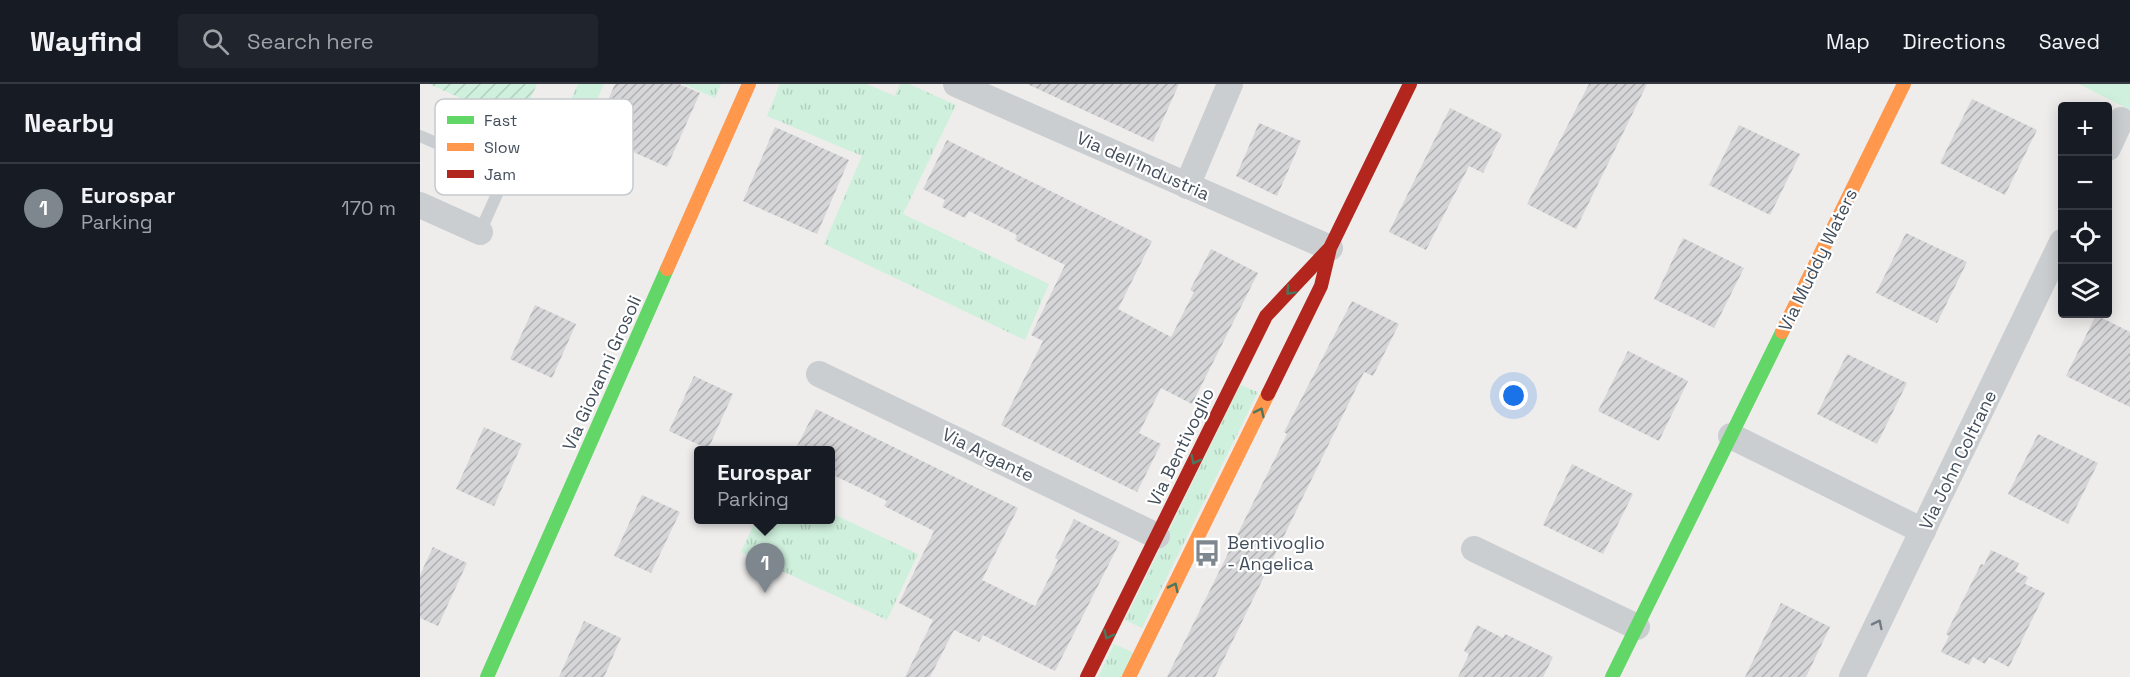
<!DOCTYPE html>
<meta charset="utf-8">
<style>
:root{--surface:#171b24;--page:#20242c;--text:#f1f3f6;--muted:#9ea1a6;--line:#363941;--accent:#7e868e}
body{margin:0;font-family:"Space Grotesk",sans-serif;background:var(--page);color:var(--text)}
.controls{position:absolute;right:18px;top:18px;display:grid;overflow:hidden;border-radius:6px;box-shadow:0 3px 15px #0003}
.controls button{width:54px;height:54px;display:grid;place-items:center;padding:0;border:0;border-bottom:2px solid var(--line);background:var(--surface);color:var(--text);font:30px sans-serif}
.you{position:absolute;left:1094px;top:312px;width:21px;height:21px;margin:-15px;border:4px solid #fff;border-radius:50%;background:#1a73e8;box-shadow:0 0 0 9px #1a73e833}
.badge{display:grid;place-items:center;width:39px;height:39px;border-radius:50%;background:var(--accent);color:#fff;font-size:20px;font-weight:700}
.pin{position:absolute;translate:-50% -50px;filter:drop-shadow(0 2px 3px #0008)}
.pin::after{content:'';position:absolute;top:32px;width:21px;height:18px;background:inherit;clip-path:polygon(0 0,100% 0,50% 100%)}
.popup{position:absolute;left:274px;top:362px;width:141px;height:78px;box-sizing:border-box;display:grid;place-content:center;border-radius:6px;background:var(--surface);filter:drop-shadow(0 2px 4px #0005);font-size:20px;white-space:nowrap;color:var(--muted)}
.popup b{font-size:22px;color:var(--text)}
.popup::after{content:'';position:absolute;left:50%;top:100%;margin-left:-12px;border:12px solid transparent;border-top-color:var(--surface)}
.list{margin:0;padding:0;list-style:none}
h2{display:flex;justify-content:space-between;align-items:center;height:78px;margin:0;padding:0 24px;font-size:26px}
h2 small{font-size:20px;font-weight:400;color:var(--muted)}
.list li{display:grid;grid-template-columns:39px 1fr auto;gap:18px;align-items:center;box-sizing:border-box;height:90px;padding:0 24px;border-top:2px solid var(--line)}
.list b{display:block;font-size:22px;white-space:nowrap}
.list p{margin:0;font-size:20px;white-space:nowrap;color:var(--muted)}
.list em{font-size:20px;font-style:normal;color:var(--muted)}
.icon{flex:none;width:33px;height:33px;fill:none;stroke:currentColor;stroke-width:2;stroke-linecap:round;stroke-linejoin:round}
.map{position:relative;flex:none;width:1710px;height:593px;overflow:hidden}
header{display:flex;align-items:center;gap:36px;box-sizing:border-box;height:84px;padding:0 30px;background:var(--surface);border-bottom:2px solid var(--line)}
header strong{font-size:28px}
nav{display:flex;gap:33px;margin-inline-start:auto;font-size:21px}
.search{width:420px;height:54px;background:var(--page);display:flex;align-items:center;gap:15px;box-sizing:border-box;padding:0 21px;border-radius:6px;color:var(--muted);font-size:22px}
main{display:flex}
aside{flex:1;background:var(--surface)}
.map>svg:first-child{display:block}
</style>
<header>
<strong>Wayfind</strong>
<div class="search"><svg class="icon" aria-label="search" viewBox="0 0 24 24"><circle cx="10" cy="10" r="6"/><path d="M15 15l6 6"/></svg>Search here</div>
<nav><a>Map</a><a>Directions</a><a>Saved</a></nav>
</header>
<main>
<aside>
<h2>Nearby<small></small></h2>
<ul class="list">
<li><span class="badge">1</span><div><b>Eurospar</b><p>Parking</p></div><em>170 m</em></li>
</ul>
</aside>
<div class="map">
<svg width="1710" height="593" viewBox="0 0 1710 593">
<defs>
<pattern id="grass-tufts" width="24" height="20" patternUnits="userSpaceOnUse" patternTransform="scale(1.5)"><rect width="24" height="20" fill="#cef0dc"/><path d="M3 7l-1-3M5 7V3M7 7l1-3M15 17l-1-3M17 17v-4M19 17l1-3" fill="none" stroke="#b2cfbf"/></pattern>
<pattern id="garden-furrows" width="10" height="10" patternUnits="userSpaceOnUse" patternTransform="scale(1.5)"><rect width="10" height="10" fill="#cef0dc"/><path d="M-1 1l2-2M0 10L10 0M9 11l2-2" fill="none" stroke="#b2cfbf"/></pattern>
<pattern id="building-hatch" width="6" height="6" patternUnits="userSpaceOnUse" patternTransform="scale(1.5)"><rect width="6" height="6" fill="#d6d6d8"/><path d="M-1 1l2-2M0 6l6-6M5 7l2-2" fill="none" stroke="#afb0b2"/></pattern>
</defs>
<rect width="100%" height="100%" fill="#eeedec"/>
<g fill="url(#grass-tufts)">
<path d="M158,0H184L160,54L138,44Z"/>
<path d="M263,0H301L295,14Z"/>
<path d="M360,0H447L475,12L480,0H489L536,21L483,130L629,200L605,256L404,160L442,72L347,32Z"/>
<path d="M820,301L838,308L722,544L705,536Z"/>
<path d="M411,429L498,470L467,536L321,468L336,436H411Z"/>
<path d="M694,560L714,569L702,593H678Z"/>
</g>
<path fill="#cef0dc" d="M1659,0H1710V26Z"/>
<path fill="url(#garden-furrows)" d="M9,0H117L99,40Z"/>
<g fill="url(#building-hatch)">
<path d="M195,0H259L280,9L247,83L173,50Z"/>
<path d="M607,0H759L733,58Z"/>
<path d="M1169,0H1227L1156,145L1107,120Z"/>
<path d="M1552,15L1617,46L1585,111L1520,79Z"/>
<path d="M1030,24L1082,50L1063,89L1049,82L1006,166L969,148Z"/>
<path d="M839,39L881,57L857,112L816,92Z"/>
<path d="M1319,41L1380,70L1350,131L1289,101Z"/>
<path d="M355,43L429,76L397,150L323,117Z"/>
<path d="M527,56L732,157L698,225L751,253L774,208L770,206L791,165L838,189L772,320L741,304L719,349L741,360L717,408L581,341L623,257L611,251L645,181L595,156L597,151L549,127L545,134L522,123L525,116L503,105Z"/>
<path d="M1486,149L1547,178L1517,239L1456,209Z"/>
<path d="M1263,154L1324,184L1294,244L1234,215Z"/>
<path d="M932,217L979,240L953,292L944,288L795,593H747L867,350L864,348Z"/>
<path d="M115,221L156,240L132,294L90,275Z"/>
<path d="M1676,231L1710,248V323L1646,292Z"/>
<path d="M1208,267L1268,297L1239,357L1178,327Z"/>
<path d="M1427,270L1487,299L1457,360L1397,330Z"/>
<path d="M274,292L313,310L288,365L249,347Z"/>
<path d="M396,325L598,424L562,496L615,522L638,476L635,474L654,435L700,458L635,587L563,551L559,558L534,546L510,593H485L513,536L479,519L514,447L464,422L467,417L411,390V366H375Z"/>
<path d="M64,343L102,360L74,422L36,405Z"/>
<path d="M1618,350L1678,379L1648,440L1588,410Z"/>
<path d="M1152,380L1213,410L1183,470L1123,441Z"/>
<path d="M222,411L260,428L231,489L194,472Z"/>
<path d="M13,463L47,479L18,542L0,534V491Z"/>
<path d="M1571,466L1599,479L1595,487L1608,493L1605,500L1625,509L1589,583L1569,573L1565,580L1553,573L1549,581L1521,568L1529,552L1526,550L1561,480L1564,481Z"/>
<path d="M1361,519L1410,543L1386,593H1325Z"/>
<path d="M164,537L201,554L184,593H139Z"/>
<path d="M1057,541L1083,554L1085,550L1133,573L1123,593H1038L1049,570L1044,567Z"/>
</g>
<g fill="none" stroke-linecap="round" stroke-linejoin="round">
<path stroke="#caced1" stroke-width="12" d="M0,52L86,90L60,148"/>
<g stroke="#caced1" stroke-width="26">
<path d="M536,0L910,164"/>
<path d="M1688,64L1701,36"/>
<path d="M767,102L810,0"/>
<path d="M0,121L60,148"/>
<path d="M399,290L737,452"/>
<path d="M1311,352L1503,447"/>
<path d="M1054,465L1217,543"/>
<path d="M1432,593L1642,158"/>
</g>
<g stroke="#63d668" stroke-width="14">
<path d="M67,593L247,185"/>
<path d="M1192,593L1362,248"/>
</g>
<g stroke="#ff974d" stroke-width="14">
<path d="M247,185L329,0"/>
<path d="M1362,248L1484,0"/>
<path d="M709,593L848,310"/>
</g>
<g stroke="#b3261e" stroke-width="14">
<path d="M848,310L901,202L910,164L990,0"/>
<path d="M667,593L846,232L908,166"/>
</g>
</g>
<defs><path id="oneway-chevron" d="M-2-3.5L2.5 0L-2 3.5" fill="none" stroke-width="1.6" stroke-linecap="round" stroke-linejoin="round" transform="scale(1.5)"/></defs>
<g stroke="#4c775f">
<use href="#oneway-chevron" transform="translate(870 207) rotate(133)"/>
<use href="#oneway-chevron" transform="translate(840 328) rotate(-64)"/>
<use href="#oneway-chevron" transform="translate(775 376) rotate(116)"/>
<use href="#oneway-chevron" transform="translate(754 503) rotate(-64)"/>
<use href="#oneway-chevron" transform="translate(688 551) rotate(117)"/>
</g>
<use stroke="#727b84" href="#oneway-chevron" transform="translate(1458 540) rotate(-64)"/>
<defs>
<symbol id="bus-bare" viewBox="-9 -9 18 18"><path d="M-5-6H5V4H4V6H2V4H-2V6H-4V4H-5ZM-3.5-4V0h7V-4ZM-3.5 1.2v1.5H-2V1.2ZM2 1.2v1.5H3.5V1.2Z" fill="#7e868e" stroke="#fff" stroke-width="2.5" paint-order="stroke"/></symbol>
</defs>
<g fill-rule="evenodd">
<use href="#bus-bare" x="768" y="450" width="38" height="38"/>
</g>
<g text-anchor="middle" stroke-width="4.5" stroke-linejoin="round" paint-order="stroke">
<g font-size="18" fill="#424e5b" stroke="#fff">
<text transform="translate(723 82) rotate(24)" y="6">Via dell'Industria</text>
<text transform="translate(1398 176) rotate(-64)" y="6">Via Muddy Waters</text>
<text transform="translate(182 289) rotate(-66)" y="6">Via Giovanni Grosoli</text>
<text transform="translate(761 363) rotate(-64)" y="6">Via Bentivoglio</text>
<text transform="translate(568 371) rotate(26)" y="6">Via Argante</text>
<text transform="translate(1538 376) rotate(-64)" y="6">Via John Coltrane</text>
</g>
<g font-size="18" fill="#424e5b" stroke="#fff" text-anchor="start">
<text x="807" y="465">Bentivoglio<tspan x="807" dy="21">- Angelica</tspan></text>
</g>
</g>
<rect x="15" y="15" width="198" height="96" rx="9" fill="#fff" stroke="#c6cace" stroke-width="1.5"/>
<rect x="27" y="32" width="27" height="8" fill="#63d668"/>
<rect x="27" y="59" width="27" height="8" fill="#ff974d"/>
<rect x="27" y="86" width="27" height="8" fill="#b3261e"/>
<g font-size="16" fill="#424e5b">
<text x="64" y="42">Fast</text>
<text x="64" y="69">Slow</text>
<text x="64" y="96">Jam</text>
</g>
</svg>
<div class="controls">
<button>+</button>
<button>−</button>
<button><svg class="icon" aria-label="locate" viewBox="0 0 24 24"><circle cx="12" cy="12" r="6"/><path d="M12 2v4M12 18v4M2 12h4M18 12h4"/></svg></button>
<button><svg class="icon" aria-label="layers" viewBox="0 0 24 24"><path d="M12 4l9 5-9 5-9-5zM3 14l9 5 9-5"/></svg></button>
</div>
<div class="you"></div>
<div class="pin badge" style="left:345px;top:509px">1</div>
<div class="popup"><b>Eurospar</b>Parking</div>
</div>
</main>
